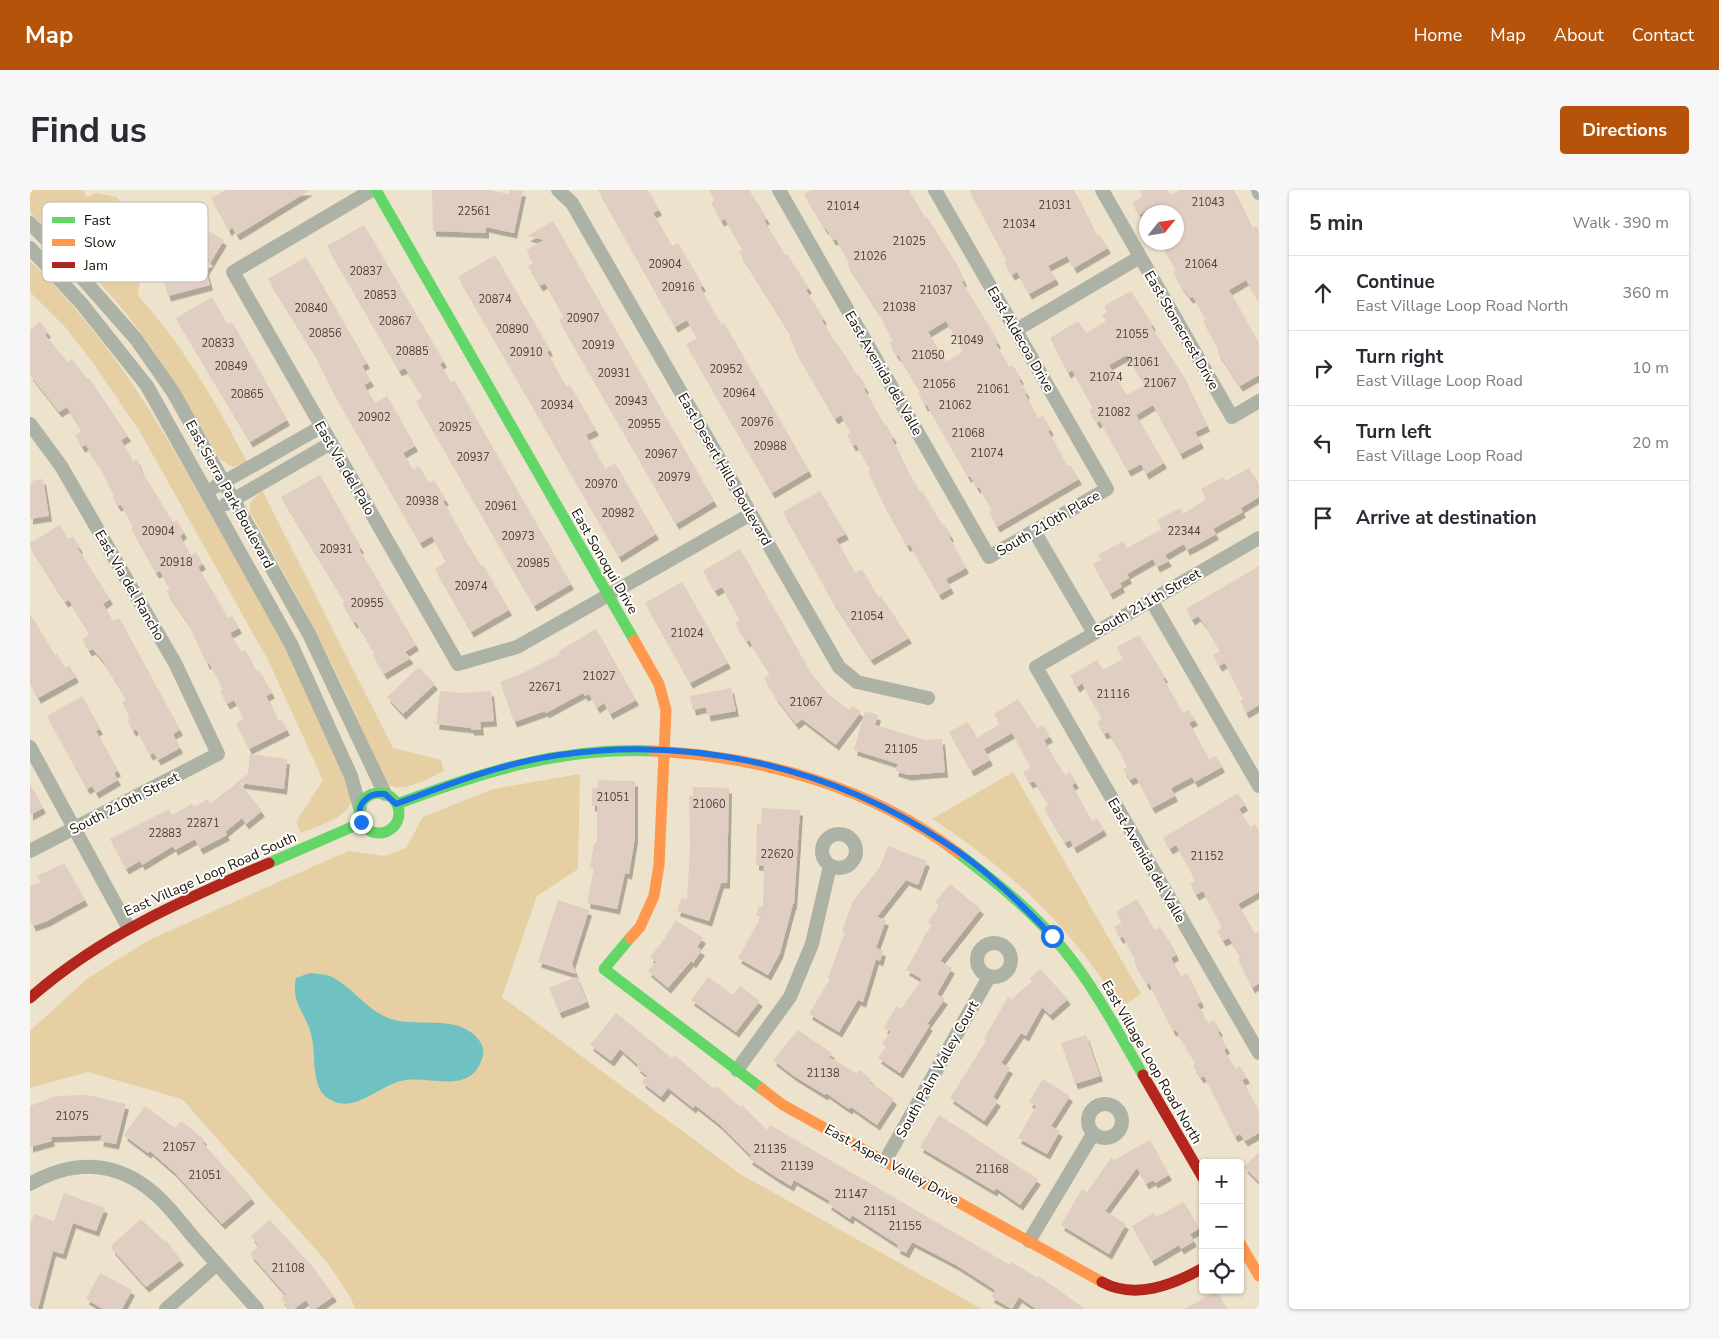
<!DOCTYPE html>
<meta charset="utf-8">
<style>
:root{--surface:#fff;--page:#f7f7f7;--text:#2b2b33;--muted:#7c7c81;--line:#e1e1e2;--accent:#b45309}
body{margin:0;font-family:"Nunito Sans",sans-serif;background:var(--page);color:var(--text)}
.controls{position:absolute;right:15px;bottom:15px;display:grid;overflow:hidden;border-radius:5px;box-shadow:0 1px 4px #0004}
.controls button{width:45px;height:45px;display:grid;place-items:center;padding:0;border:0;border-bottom:1px solid var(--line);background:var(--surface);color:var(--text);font:25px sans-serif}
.compass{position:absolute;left:1109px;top:15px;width:45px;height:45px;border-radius:50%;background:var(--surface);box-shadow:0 1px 4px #0004;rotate:60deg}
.stop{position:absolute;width:15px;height:15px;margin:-11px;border:4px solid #1a73e8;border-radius:50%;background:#fff}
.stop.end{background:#1a73e8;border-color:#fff;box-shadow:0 1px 5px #0008}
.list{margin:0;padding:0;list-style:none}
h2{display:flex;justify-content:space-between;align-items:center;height:65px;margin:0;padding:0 20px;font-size:21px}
h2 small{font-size:16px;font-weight:400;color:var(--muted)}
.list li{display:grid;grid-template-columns:32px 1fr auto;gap:15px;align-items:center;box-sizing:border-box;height:75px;padding:0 20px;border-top:1px solid var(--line)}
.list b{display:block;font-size:19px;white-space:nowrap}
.list p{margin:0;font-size:16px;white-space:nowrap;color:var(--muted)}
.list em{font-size:16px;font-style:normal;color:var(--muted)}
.icon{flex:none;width:28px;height:28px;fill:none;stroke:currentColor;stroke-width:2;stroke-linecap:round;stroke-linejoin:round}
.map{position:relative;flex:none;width:1229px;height:1119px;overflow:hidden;border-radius:5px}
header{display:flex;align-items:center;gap:30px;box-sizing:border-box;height:70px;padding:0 25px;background:var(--accent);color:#fff}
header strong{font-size:24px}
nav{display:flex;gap:28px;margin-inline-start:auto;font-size:18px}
.intro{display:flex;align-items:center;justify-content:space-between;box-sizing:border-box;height:120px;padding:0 30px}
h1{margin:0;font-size:35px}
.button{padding:12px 22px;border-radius:5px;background:var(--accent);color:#fff;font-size:18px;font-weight:700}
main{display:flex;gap:30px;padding:0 30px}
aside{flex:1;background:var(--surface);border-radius:5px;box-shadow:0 1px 4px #0004}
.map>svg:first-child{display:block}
</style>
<header>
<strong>Map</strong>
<nav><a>Home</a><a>Map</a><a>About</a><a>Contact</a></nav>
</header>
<div class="intro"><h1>Find us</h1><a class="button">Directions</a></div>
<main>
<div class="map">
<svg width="1229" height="1119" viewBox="0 0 1229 1119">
<defs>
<filter id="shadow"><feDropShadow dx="3" dy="5.5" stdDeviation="0" flood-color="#0004"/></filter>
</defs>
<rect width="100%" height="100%" fill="#ede2cc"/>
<g fill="#e6cfa2">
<path d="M2,0H53L57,7L66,3L87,7L92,16L102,11L117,33L108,106C151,152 188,216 217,272L202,277L190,269C160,219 132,168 95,122C66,86 32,55 0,22V4Z"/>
<path d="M0,71C81,149 129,232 183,329C210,376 239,423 263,471C285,513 302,559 322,602C325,627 290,635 271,643L266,632L293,590L238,470L110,242L66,177L36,138L0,102Z"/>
<path d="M232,300L363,558L411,570L414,581C396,589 371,606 354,592C318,498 269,409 220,322V313Z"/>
<path d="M983,582L1111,804L1090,818C1045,740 977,677 902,629Z"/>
<path d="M550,584L548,679L507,706L472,807L710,984L952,1119H325L321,1108L297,1072L152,909L58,882L0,898V841L58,788L119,750L318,661L354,666L376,658L393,627L463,599Z"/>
</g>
<path fill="#70c1c2" d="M280,783C287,784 296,784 302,787C323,798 339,822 361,829C386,837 420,826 442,843C450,849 456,859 452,869C440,904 404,887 376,890C349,893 323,929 295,906C281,894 286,861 281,844C275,821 261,814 266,788Z"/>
<g fill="#e0cec2" fill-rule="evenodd" filter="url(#shadow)">
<path d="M196,0H280L207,45L202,37L199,41L181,8Z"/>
<path d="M402,0H459L479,4L480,0L493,1L484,43L456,37V43L403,41Z"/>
<path d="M568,0H618L629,20L623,23L642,56L648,53L673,96L670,97L691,135L694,133L779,281L742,303L656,154L667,148L657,130L645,137Z"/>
<path d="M679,0H719L728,14L737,29L734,30L755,65L757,64L779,98L776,100L794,129L792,130L804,152L805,151L815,165L827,186L829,185L836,198L834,199L855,236L856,235L864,248L862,249L876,278L890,302L892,301L912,335L914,334L921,346L919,347L936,378L916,389L921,398L909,405L880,355L877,356L852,311L838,281L841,280L826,254L823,256L817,245L821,243L811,225L805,229L766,162L759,146L761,145L709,62L713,60L695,29L691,31L681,12L685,10Z"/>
<path d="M782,0H879L895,28L897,27L923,68L934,91L932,92L962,141L968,153L966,154L979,177L983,175L991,189L989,190L997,203L995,204L1008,228L1013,226L1021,240L1018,241L1037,276L1040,275L1049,289L967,337L959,322L962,320L949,297L947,298L940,286L938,287L897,215L895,216L888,203L891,202L868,165L867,166L859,153L863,152L848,122L817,74L819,72L806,49L803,50L796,38L795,39L774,4ZM916,131L933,161L916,172L898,142Z"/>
<path d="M939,0H1044L1067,46L1069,44L1078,58L1044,78L1037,66L1018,76L1026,89L999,104L987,82L982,85L974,72L977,71Z"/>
<path d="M1110,0H1138L1141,5L1150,0H1204L1222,38L1226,36L1229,41V112L1216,90L1199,100L1229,154V185L1210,196L1187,162L1189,161L1173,131L1176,129L1163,107L1160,108L1151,96L1143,82L1146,80L1130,52H1146V22H1114L1110,25L1102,13L1113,6Z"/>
<path d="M523,31L684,311L646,334L529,130L534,127L515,93L510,96L498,76L504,73L496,60L514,50L497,46Z"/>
<path d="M164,32L194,50L176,80L180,95L138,106L132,84L181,71L151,53Z"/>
<path d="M334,35L414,172L410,174L421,192L424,190L541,394L504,416L386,211L393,207L375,178L369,181L297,56Z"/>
<path d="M465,65L520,160L517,162L536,197L540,195L566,240L556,245L575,279L585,273L626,344L589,367L428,87Z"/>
<path d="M276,67L337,173L332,176L341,191L334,195L345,213L357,206L385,256L373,263L383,280L389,276L399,293L404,290L416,310L413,311L435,350L452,377L453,375L479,420L441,442L405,379L416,372L402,346L390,353L302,200L283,162L238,89Z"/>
<path d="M1101,101L1123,135L1121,136L1152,184L1177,236L1165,242L1171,253L1150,264L1123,215L1106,225L1134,273L1116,284L1111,274L1098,281L1070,231L1067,233L1059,220L1063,218L1042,180L1038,183L1020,148L1048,131L1056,143L1076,131L1072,125L1077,122L1074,116ZM1097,165L1115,195L1096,205L1079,175Z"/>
<path d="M182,107L197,134L202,132L257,230L220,252L146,128Z"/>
<path d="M10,132L18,142L15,145L29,162L38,172L42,169L57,189L59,188L98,246L91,250L103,271L107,269L112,282L143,332L147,330L154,343L150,346L161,365L166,362L173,374L168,377L198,428L202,426L209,438L200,443L211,462L215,460L226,482L229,480L242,503L236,506L248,531L251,529L257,540L219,559L206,533L214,529L204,510L197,514L190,501L193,499L179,473L177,474L158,433L136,401L140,399L130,381L126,383L101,338L104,337L91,315L88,316L82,306L84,305L68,274L56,255L52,257L45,245L52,241L37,217L29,222L0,185V140Z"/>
<path d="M1219,278L1229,294V307L1211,318L1213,322L1183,339L1186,344L1174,351L1157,360L1154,354L1135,365L1139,371L1127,377L1123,369L1097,384L1099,388L1090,393L1092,397L1080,404L1063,374L1071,370L1068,365L1093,351L1097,358L1132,339L1127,330L1150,318L1153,324L1176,309L1171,299L1193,287L1196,291Z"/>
<path d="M290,285L331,358L329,359L386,455L375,462L381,468L354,484L343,465L345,463L326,432L324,433L312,413L315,412L251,307Z"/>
<path d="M13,289L19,326L0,329V294L3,293L2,291Z"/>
<path d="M790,301L816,344L806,349L825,383L832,379L848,407L851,406L879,448L841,470L803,412L753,322Z"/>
<path d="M30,335L38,349L43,346L50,358L48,359L80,409L73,414L83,431L89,428L150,540L143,544L150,558L128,570L124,563L120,565L106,539L103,541L97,530L100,528L92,512L97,510L73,471L63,459L59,461L52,449L60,445L39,410L35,412L0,357V353Z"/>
<path d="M710,359L781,483L798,504L819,520L823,516L831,522L806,555L772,529L766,534L746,508L734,488L740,484L719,450L717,452L705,433L710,430L692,397L685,401L673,381Z"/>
<path d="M1229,376V515L1216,523L1210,511L1213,509L1195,473L1189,476L1183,465L1190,461L1175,435L1168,426L1162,430L1156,419Z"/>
<path d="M652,392L698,473L660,493L615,413Z"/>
<path d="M0,424L25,465L27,464L35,478L39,475L46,487L8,508L0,494Z"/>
<path d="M566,439L606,510L580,524L574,513L567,518L559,504L555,506L553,503L516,523L515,521L484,532L470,492L491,484L530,464L529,461Z"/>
<path d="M1109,445L1135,487L1133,488L1153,523L1159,520L1165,530L1159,533L1179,569L1186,566L1192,577L1165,592L1162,587L1141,598L1145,606L1122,618L1106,587L1100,590L1093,580L1097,577L1089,559L1078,542L1074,544L1067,532L1072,529L1052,493L1047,497L1040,486L1067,470L1073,480L1093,469L1087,457Z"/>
<path d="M389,477L405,494L373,524L357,507Z"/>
<path d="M701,498L706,521L678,526L676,517L663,520L660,506Z"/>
<path d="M410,501L430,503L461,501L464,531L450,532L451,540H441V538L406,534Z"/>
<path d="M52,506L70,539L66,541L88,581L84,583L88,590L66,603L62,596L57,599L17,526Z"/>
<path d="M988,509L1007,538L1013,535L1020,547L1014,550L1023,567L1035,585L1040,582L1046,593L1042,595L1051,612L1062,631L1067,628L1074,640L1044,658L1040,650L1035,653L1014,618L1019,615L1004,591L1000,593L993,582L1001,578L982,543L954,559L960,570L941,581L919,542L938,532L947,548L970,534L964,524Z"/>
<path d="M835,521L848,525L845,535L895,550L912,549L915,582L878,585L865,581L868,574L824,560Z"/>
<path d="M220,564L257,569L254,599L210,593L232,621L216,634L212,628L195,642L197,645L170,659L165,649L145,660L143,656L112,675L110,671L96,679L80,649L139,619L142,625L162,614L164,617L178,609L180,614L218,584Z"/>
<path d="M568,590L605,591V647L599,684L595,683L587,719L557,713L564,678H560L564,653H567V616H562V598H568Z"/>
<path d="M0,594L13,618L0,625Z"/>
<path d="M663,597L699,598L697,693H691L679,731L647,721L651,708L657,709L660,657L659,606H663Z"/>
<path d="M1208,603L1215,615L1209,619L1220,637L1225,634L1229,641V702L1208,714L1225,744L1229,742V793L1222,798L1208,769L1211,767L1199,748L1193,751L1187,741L1192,738L1173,701L1166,705L1160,694L1165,691L1157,674L1146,655L1140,659L1133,648Z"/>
<path d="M732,618L770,620L764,714H763L750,763L738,785L708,768L731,727L726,725L729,716L733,717L734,676L726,675L727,633L731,634Z"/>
<path d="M858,656L897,671L888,695L876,690L847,727L856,730L846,758L853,761L850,771L846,769L833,812L828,810L809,842L779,824L800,789L798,788L815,742L812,741L823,711L850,677Z"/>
<path d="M34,673L55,710L17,731L3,736L0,729V696L11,692L7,686Z"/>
<path d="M920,694L951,719L910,771L922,778L907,804L915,809L897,834L900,835L870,883L848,868L856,857L852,854L861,841L854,838L866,816L871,819L892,789L876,780L893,750L892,749L902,735L898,732L909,716L905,712Z"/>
<path d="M1107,709L1124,740L1130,737L1140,752L1146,765L1141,768L1151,787L1157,783L1171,812L1167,814L1178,833L1184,830L1190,841L1188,842L1197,858L1194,860L1205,879L1210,876L1217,888L1212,890L1229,921V943L1215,951L1210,944L1205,947L1174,886L1171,888L1163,876L1166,874L1146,840L1143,841L1119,793L1117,795L1104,772L1106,771L1093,747L1090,748L1084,737L1092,732L1086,722Z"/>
<path d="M528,710L559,720L542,774L546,784L508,772Z"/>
<path d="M646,730L673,748L667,757L672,760L663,773L661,771L638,798L618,781L626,772L620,767L632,752Z"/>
<path d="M1010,779L1038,809L1020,825L1012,817L996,846L991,843L971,873L980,878L963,907L968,911L954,931L920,908L956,851L954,849L978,807L982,809L1002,791L1000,788Z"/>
<path d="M547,787L557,812L529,823L519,798Z"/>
<path d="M678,787L703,805L710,796L730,811L706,842L661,810Z"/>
<path d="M586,823L642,868L645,865L684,899L687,896L710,917L712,915L737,940L740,935L980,1075L981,1072L1008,1088L1009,1086L1055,1119H1006L989,1107L982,1119L961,1107L965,1100L926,1075L882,1052L876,1063L867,1058L868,1055L822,1025L820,1029L798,1014L800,1011L764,990L761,996L746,987L719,969L721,966L689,934L665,915L663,918L638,898L631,907L612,892L617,886L607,877L608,875L590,859L581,871L560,855Z"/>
<path d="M768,840L802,863L799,867L826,883L829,880L841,889L839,892L864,909L847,935L821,917L819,919L796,903L795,905L764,886L743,870Z"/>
<path d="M1056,845L1070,886L1045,894L1031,853Z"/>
<path d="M1013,889L1040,906L1021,936L1030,941L1017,964L988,948L1006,916L999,912Z"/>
<path d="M58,905L96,914L86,954L70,951L72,945L21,947L22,951L0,957V916L26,906Z"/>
<path d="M115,916L145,938L151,931L174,949L172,952L222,1008L192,1034L144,982L120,961L118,963L94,945Z"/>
<path d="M909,925L1008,989L990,1015L966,998L964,1001L890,957Z"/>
<path d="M1120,950L1139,985L1125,993L1123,990L1116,994L1107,978L1075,1021L1096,1034L1079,1064L1031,1035L1052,999L1057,1002L1081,968L1084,970Z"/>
<path d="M1229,962V992L1214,977Z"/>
<path d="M34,1003L75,1018L66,1041L43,1033L33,1064L23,1061L8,1119H0V1035L4,1024L24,1031Z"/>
<path d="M1154,1012L1169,1039L1160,1044L1164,1051L1151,1059L1149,1055L1122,1071L1102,1036L1124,1023L1126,1027Z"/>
<path d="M111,1029L134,1051L135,1049L151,1070L116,1097L82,1059V1055Z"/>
<path d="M240,1030L282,1076L304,1106L285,1119H282L276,1110L264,1119H259L251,1108L256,1105L220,1064L229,1056L221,1046Z"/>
<path d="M70,1083L102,1100L92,1119H73L56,1109Z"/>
<path d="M1187,1101L1197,1119H1154Z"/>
</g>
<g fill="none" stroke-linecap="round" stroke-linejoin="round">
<g stroke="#acb3a6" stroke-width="14">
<path d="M342,0L203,82L428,474L487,457L721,324"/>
<path d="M528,0L542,13L809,477L827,492L898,508"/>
<path d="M749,0L959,367L1077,299L905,0"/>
<path d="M1072,0L1202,227L1229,211"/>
<path d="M1228,0L1229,3"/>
<path d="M0,33L46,81L106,149L143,202L279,444L355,604"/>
<path d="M0,58L52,114L117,196L261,454L321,586L330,618"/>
<path d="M986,140L1110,67"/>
<path d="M0,234L31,276L145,473L188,564L0,661"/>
<path d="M185,297L291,237"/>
<path d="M196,314L301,253"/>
<path d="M1004,341L1064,443"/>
<path d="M1229,348L1006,477L1229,863"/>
<path d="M1121,410L1229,596"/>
<path d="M0,557L98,737"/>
<circle cx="809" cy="661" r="17"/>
<circle cx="964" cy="770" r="17"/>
<path d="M707,880L760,807L782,754L800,676"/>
<circle cx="1075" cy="931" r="17"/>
<path d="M855,971L959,787"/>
<path d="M0,994C44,969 87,970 126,1005C140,1017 152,1034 164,1048C185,1072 206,1095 227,1119"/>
<path d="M999,1051L1063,944"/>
<path d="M136,1119L187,1074"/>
</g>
<g stroke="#63d668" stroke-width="11">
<path d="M346,0L604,450"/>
<circle cx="349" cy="623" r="20"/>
<path d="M367,614C452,582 531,557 623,561"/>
<path d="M928,663C966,692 1004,722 1034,760C1065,798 1088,842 1113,885"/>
<path d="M239,673L331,633"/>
<path d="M600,748L574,779L732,899"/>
</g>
<g stroke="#ff974d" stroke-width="11">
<path d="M623,561C730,566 842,597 928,663"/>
<path d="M600,748L610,737L624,706L629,675L636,520L629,494L604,450"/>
<path d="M732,899L753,915L1072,1092"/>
<path d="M1210,1053L1229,1086"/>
</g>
<g stroke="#b3261e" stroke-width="11">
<path d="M0,808C70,746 153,710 239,673"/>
<path d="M1113,885L1173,988"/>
<path d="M1072,1092C1105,1110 1143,1095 1173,1078"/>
</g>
</g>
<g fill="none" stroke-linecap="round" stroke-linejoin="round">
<path stroke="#1a73e8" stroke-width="6" d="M331,632C325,615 337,602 355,604L366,614C419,594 473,573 529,565C663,545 802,578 914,652C955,678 989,712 1022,746"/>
</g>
<g text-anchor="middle" stroke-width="4" stroke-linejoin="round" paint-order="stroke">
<g font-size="11" fill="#4c4032">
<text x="1178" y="16">21043</text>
<text x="1025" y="19">21031</text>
<text x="813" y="20">21014</text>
<text x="444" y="25">22561</text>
<text x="989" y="38">21034</text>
<text x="879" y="55">21025</text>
<text x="840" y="70">21026</text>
<text x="635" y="78">20904</text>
<text x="1171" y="78">21064</text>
<text x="336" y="85">20837</text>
<text x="648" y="101">20916</text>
<text x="906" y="104">21037</text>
<text x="350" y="109">20853</text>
<text x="465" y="113">20874</text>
<text x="869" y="121">21038</text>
<text x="281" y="122">20840</text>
<text x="553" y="132">20907</text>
<text x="365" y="135">20867</text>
<text x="482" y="143">20890</text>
<text x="295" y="147">20856</text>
<text x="1102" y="148">21055</text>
<text x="937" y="154">21049</text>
<text x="188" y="157">20833</text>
<text x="568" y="159">20919</text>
<text x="382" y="165">20885</text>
<text x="496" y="166">20910</text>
<text x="898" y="169">21050</text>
<text x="1113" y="176">21061</text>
<text x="201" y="180">20849</text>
<text x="696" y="183">20952</text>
<text x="584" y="187">20931</text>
<text x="1076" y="191">21074</text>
<text x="1130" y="197">21067</text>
<text x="909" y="198">21056</text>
<text x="963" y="203">21061</text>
<text x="709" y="207">20964</text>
<text x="217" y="208">20865</text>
<text x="601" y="215">20943</text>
<text x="527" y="219">20934</text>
<text x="925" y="219">21062</text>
<text x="1084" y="226">21082</text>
<text x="344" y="231">20902</text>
<text x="727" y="236">20976</text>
<text x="614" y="238">20955</text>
<text x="425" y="241">20925</text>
<text x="938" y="247">21068</text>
<text x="740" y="260">20988</text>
<text x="957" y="267">21074</text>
<text x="631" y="268">20967</text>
<text x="443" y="271">20937</text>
<text x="644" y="291">20979</text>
<text x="571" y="298">20970</text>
<text x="392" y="315">20938</text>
<text x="471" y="320">20961</text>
<text x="588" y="327">20982</text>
<text x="128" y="345">20904</text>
<text x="1154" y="345">22344</text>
<text x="488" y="350">20973</text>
<text x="306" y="363">20931</text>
<text x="146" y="376">20918</text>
<text x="503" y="377">20985</text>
<text x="441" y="400">20974</text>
<text x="337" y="417">20955</text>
<text x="837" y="430">21054</text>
<text x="657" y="447">21024</text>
<text x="569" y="490">21027</text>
<text x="515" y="501">22671</text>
<text x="1083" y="508">21116</text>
<text x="776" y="516">21067</text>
<text x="871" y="563">21105</text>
<text x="583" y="611">21051</text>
<text x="679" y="618">21060</text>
<text x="173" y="637">22871</text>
<text x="135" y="647">22883</text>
<text x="747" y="668">22620</text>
<text x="1177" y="670">21152</text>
<text x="793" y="887">21138</text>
<text x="42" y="930">21075</text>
<text x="149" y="961">21057</text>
<text x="740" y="963">21135</text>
<text x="767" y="980">21139</text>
<text x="962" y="983">21168</text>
<text x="175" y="989">21051</text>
<text x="821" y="1008">21147</text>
<text x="850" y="1025">21151</text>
<text x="875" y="1040">21155</text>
<text x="258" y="1082">21108</text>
</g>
<g font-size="14" fill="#190f00" stroke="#fff">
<text transform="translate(1152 140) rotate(60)" y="5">East Stonecrest Drive</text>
<text transform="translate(991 149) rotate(60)" y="5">East Aldecoa Drive</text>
<text transform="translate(854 183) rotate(60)" y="5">East Avenida del Valle</text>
<text transform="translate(315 278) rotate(60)" y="5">East Via del Palo</text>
<text transform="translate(695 279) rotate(60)" y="5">East Desert Hills Boulevard</text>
<text transform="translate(200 304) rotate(61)" y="5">East Sierra Park Boulevard</text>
<text transform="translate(1018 333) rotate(-30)" y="5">South 210th Place</text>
<text transform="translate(575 371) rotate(60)" y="5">East Sonoqui Drive</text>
<text transform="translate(100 395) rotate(60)" y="5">East Via del Rancho</text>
<text transform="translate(1117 412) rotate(-30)" y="5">South 211th Street</text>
<text transform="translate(94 613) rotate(-27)" y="5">South 210th Street</text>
<text transform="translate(1117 670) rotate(60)" y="5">East Avenida del Valle</text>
<text transform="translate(180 684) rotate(-24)" y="5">East Village Loop Road South</text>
<text transform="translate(1122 872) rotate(60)" y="5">East Village Loop Road North</text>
<text transform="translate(907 879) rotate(-61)" y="5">South Palm Valley Court</text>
<text transform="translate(862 974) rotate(29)" y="5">East Aspen Valley Drive</text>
</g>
</g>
<rect x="12" y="12" width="166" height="80" rx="8" fill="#fff" stroke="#bab7b2" stroke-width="1"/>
<rect x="22" y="27" width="23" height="6" fill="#63d668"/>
<rect x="22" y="49" width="23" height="7" fill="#ff974d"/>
<rect x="22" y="72" width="23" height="6" fill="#b3261e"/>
<g font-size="14" fill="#190f00">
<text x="54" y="35">Fast</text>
<text x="54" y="57">Slow</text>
<text x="54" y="80">Jam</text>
</g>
</svg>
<div class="controls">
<button>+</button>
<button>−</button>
<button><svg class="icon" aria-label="locate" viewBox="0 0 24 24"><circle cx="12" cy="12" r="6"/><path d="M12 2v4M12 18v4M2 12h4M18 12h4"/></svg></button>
</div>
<svg class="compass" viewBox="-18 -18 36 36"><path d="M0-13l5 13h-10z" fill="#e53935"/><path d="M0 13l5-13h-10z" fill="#7c7c81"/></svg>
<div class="stop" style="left:1022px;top:746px"></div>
<div class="stop end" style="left:331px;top:632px"></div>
</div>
<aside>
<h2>5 min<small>Walk · 390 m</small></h2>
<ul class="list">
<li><svg class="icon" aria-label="ahead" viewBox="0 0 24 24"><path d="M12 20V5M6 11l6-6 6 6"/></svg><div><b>Continue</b><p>East Village Loop Road North</p></div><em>360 m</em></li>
<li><svg class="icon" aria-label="right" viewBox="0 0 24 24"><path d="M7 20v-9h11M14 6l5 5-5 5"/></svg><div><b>Turn right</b><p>East Village Loop Road</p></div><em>10 m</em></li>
<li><svg class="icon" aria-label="left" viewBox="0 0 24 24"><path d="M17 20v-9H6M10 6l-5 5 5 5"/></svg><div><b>Turn left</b><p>East Village Loop Road</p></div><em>20 m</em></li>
<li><svg class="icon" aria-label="arrive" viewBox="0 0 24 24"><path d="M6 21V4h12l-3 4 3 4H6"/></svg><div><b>Arrive at destination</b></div></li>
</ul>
</aside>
</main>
